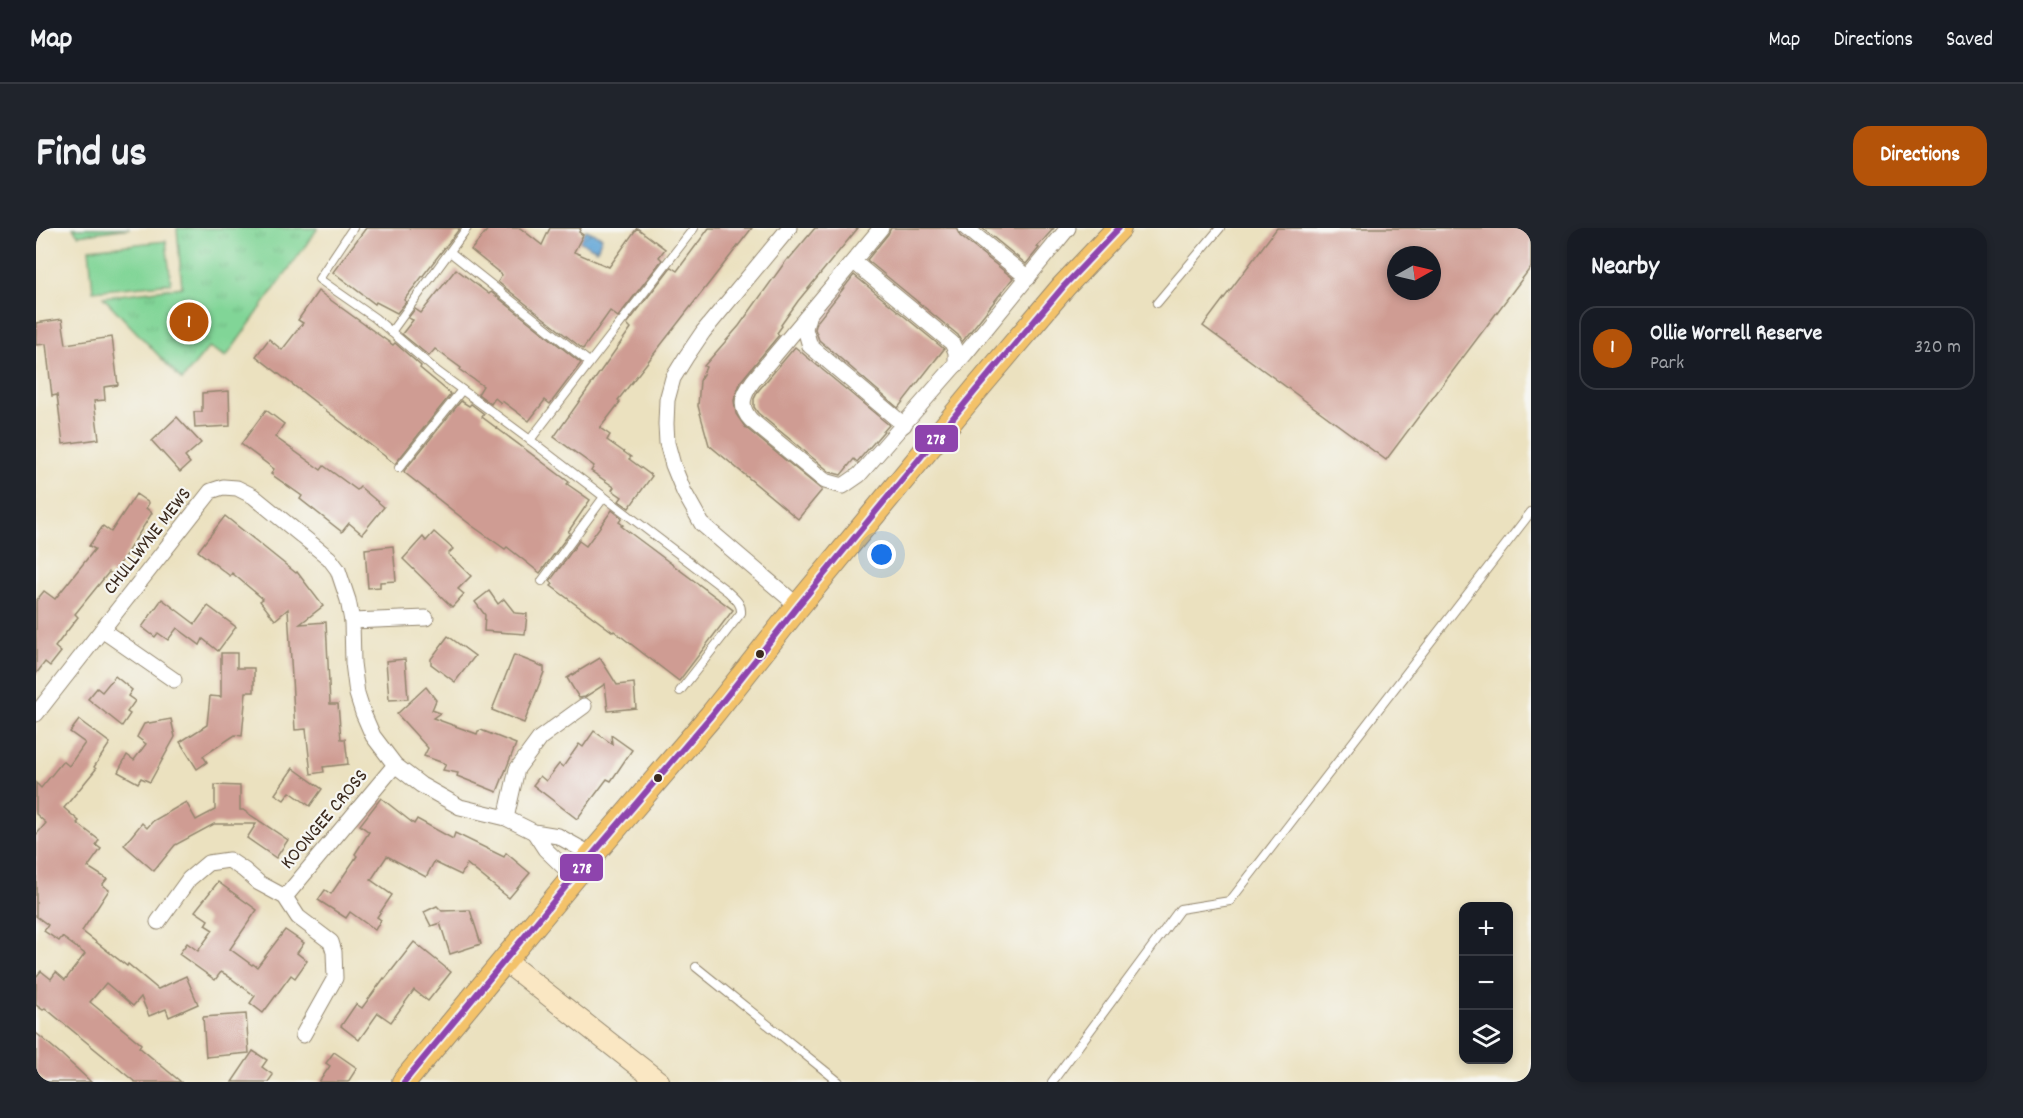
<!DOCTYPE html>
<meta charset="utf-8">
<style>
:root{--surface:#171b24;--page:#20242c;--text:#f1f3f6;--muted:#9ea1a6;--line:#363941;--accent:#b45309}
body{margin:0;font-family:Dekko,sans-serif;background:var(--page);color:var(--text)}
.controls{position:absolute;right:18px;bottom:18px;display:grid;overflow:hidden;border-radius:12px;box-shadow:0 3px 9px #0003}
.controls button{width:54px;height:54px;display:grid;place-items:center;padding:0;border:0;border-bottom:2px solid var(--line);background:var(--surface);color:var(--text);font:30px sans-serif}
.compass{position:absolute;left:1351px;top:18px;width:54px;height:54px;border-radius:50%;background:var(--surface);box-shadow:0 3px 9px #0003;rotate:82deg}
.you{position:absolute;left:846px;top:327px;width:21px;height:21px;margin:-15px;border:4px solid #fff;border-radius:50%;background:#1a73e8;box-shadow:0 0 0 9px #1a73e833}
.badge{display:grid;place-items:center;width:39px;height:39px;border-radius:50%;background:var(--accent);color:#fff;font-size:20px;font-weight:700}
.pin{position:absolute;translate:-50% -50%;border:3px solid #fff;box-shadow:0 2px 6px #0006}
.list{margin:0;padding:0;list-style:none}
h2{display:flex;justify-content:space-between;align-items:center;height:78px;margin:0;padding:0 24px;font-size:26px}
h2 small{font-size:20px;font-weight:400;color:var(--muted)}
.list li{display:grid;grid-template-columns:39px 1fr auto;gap:18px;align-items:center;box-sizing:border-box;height:84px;margin:0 12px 12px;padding:0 12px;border:2px solid var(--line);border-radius:18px}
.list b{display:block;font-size:22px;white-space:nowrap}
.list p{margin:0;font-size:20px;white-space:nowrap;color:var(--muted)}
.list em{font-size:20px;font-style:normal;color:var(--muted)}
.icon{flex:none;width:33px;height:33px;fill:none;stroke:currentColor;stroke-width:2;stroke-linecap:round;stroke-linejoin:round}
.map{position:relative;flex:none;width:1495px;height:854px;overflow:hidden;border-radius:18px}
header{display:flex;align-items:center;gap:36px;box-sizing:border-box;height:84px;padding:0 30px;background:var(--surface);border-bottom:2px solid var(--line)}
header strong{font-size:28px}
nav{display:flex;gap:33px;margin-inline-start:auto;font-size:21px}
.intro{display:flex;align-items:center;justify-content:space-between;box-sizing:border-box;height:144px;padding:0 36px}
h1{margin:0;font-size:42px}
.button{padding:15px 27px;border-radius:18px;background:var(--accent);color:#fff;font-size:21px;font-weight:700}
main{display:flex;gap:36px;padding:0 36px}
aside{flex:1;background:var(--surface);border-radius:18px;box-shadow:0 3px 9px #0003}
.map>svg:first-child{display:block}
</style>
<header>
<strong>Map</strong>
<nav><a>Map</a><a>Directions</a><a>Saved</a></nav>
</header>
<div class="intro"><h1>Find us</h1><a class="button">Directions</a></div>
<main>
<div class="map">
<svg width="1495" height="854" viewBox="0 0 1495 854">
<defs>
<pattern id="park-tufts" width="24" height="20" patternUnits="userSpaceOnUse" patternTransform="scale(1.5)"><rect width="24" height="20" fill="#81d597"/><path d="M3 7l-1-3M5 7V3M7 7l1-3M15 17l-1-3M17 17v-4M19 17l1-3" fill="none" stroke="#70b782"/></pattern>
<pattern id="water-waves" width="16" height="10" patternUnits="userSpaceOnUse" patternTransform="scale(1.5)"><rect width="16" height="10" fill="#62a6d7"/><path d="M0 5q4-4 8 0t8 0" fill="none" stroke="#5287ae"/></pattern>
</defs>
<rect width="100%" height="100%" fill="#f6f6f2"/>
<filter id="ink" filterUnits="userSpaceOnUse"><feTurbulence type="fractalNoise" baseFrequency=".0167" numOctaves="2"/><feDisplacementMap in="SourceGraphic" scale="12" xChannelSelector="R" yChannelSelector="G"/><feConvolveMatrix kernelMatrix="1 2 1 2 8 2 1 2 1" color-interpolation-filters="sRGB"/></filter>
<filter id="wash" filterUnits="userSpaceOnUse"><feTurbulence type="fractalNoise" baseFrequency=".008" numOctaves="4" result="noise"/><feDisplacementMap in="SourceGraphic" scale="24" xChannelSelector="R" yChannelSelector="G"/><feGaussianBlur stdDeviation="1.35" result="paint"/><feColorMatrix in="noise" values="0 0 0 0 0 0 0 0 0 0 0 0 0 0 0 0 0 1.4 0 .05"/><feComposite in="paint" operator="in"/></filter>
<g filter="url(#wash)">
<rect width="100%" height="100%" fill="#ebe1bf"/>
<g fill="url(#park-tufts)" stroke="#5e805a" stroke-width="1.5">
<path d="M37,0H94L42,7Z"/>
<path d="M141,0H282L190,129L173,119L146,152L67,69L146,59Z"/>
</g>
<path fill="#81d597" stroke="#5e805a" stroke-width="1.5" d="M130,13L135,55L57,63L53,21Z"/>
<path fill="url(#water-waves)" stroke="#4e687a" stroke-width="1.5" d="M550,2L566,9L561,22L543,13Z"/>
<g id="blocks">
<g fill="#cf9c93" fill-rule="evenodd">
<path d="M330,0H424L368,72L370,74L361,85L340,74L339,76L297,44Z"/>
<path d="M453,0H484L506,17L514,0H545L543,4L547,7L538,24L573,39L601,0L629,21L623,29L626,32L582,89L574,83L547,121L462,54L466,47L435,22Z"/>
<path d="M673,0H716L582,172L584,174L564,200L574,207L571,212L595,229L593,231L616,248L593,280L583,273L586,269L576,262L578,259L555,243L558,238L518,209L595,100L591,96L635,39L641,43Z"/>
<path d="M779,0H822L762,73L745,97L746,98L741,105L743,107L705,153L698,172L700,186L709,199L786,262L762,291L673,217L662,178L663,165L664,153L670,139L668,138L703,98L752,30L753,31Z"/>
<path d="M855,0H920L924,8L977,50L926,114L922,107L831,32L852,6Z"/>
<path d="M946,0H1018L1001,19L1003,20L990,36Z"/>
<path d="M1241,0H1495V39L1350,232L1167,98ZM1360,27H1396V63H1360Z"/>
<path d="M420,41L453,66L455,64L545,135L514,176L509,172L493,193L466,173L465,175L459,170L455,176L442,166L447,158L424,142L425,140L399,121L393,128L366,106L377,92L372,90L379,81L385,85Z"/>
<path d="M818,47L908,121L862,180L783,112L779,101L781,94Z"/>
<path d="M282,63L357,117L359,115L385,138L384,140L415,166L359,236L220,128L233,111L246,122L267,95L262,92Z"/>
<path d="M26,91L30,116L76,109L82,157L68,159L69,172L58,173L63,211L27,216L21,167L16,168L10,116L0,117V95Z"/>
<path d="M759,119L853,197L821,234L818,231L805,247L794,244L722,185L718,179V171L722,163Z"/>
<path d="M193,163L194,198L159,200L158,184H166V165Z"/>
<path d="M425,173L433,178L435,176L448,186L446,189L533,254L531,256L554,272L532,304L534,305L504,345L471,319L469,321L435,297L369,245L368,243Z"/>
<path d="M230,182L248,196L239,209L285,242L288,238L321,262L324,259L348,279L326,306L313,295L306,304L264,271L266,268L235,246L238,241L205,216Z"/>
<path d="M141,189L165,215L149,229L154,235L144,244L116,213Z"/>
<path d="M100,266L113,275L110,280L116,285L77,347L73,344L39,386L42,389L19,419L25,424L14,438L9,434L0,446V373L8,363L19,371L59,321L53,318L67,298L75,304Z"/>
<path d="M576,282L586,290L583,294L587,297L585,298L697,382L643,453L578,403L577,404L515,358L517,356L514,353L543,313L550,318Z"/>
<path d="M189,288L260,345L261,344L287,378L264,396L290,394L294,476H302L305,511H309L312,536L287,539L288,544L275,546L270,501L259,502L252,381L239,392L224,373L227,371L196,345L194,348L162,323Z"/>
<path d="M398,304L417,321L412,326L435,348L422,361L428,366L416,379L367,331L387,309L390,313Z"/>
<path d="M357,318L360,353L344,354V359L332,360L329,321Z"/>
<path d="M453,363L462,376L468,371L479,385L491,386L489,406L448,403L449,387L439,374Z"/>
<path d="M126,371L159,396L172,378L200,399L182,423L167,411L164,417L141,400L132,412L122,405L119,409L106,399Z"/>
<path d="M412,408L439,428L419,454L395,436V431Z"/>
<path d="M185,425H201V440H218V464H210L206,508L199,507L167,528L171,534L161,541L144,514L171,497L174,468L185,469Z"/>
<path d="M478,427L508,439V444L488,495L456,482Z"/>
<path d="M564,430L581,457L598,455L600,480L572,483L569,456L549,469L543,470L531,450Z"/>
<path d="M369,431L372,471L353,472L350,433Z"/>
<path d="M79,448L96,462L92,468L99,473L91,484L94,486L86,498L52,471L61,460L66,464Z"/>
<path d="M390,459L400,472L396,482L404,485L397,490L441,506L442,503L445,502L480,516L461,564L421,548L422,545L407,542L410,536L388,528L392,520L361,486Z"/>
<path d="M135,491L139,509L114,554L105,550L102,555L82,544L91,527L98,532L110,516L101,509L108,496Z"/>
<path d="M43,492L74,515L58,539L60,541L28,580L43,593L41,595L63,612L60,617L65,621L52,639L71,651L66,657L73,662L46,703L91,738L92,736L122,761L150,748L162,776L133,789L130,781L113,788L105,769L97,778L70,755L54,774L105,816L103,819L145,854H99L9,780L7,782L0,777V749L5,743L15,751L20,744L29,752L49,726L26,709L23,713L8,703L12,697L0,688V607L10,595L0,586V555L5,560L27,533L33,538L49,515L34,504Z"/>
<path d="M558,503L576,516L575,507L596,522L575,553L571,551L541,591L497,557L504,548L510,553L523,536L527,539L543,516L547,519Z"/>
<path d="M257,540L286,561L274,578L254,564L248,572L239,566Z"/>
<path d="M179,557L204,558V582H207L252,612L240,630L211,610L220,596H178L139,617L118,643L88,617L106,595L111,600L117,593L150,574L160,592L179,582Z"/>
<path d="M345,570L378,596L381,591L417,611L419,605L468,629L470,625L494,645L473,670L431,636L425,647L398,634L390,649L351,628L335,652L356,667L341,689L345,692L339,702L314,684L310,690L282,672L289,662L295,666L321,628L319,626L333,604L324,597Z"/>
<path d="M182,654L221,682L194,721L216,737L217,736L221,739L249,702L268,715L261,725L271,733L259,750L255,747L227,785L214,775L219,768L189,746L185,744L179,752L143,726L151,715L162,723L177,702L169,697L172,692L159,683Z"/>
<path d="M401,678L406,683L434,682L445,716L414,726L404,695L395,698L388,684Z"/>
<path d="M378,714L415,744L392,773L378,762L355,794L342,785L323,812L305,798L320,776L326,780L348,750L349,751Z"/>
<path d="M210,786L213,825L170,829L167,789Z"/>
<path d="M0,805L25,826L55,854H10L0,845Z"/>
<path d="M217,823L231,832L226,839L237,847L232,854H196Z"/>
<path d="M298,824L321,840L312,854H283L294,838L290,835Z"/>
</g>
</g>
</g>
<g filter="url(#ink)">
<use href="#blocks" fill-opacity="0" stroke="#93866e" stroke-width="1.5"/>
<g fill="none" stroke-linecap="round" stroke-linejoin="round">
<defs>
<g id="lane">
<path d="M317,0L283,51L339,90L402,144L494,212L658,0"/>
<path d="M414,24L553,134"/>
<path d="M1121,75L1184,0"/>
<path d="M355,104L431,0"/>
<path d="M494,212L691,363C698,370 706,375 705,385L644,463"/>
<path d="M363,240L426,162"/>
<path d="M506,353L568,269"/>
<path d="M660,739L803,854"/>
<path d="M1016,854L1144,681L1194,673L1495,284"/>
</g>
<g id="street">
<path d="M753,0L667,104L650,129L637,150L631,172L630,196L631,215L637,237L648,264L666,296L762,378"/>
<path d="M845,0L717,153C707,167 702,178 715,192L789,253L807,258L823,247L929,126L1032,0"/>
<path d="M930,0L992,50"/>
<path d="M818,34L916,115L920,124V137"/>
<path d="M772,89L769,101L774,118L868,197"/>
<path d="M316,393L390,390"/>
<path d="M66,402L138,452"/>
<path d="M0,486L175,263L187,259L201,260L217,268L293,330L302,342L312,372L316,393L317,435L321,466L327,485L337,508L359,537L385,557L424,579L470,590L498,604L522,608L556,627"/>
<path d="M470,590L481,541L504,510L548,478"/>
<path d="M498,604L509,621L538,649"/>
<path d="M249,669L359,537"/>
<path d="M122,694L153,651L172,635L193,632L208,642L223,655L249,669L262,689L295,714L298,724L299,750L267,807"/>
</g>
<path id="secondary" d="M469,733L623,854"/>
<path id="primary" d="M368,854L556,627L675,488L762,378L940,162L1028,58L1083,0"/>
</defs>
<use href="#lane" stroke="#93866e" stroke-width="10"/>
<use href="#street" stroke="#93866e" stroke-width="17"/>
<use href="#secondary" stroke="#93866e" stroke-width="23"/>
<use href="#primary" stroke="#93866e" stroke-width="26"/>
<use href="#lane" stroke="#fff" stroke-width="8"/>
<use href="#street" stroke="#fff" stroke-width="15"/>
<use href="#secondary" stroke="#fae7c3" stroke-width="21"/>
<use href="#primary" stroke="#f3c26a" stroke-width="24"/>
<defs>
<path id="bus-1" d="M368,854L556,627L675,488L762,378L940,162L1028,58L1083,0"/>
</defs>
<use href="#bus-1" stroke="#f6f6f2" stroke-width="10"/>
<use href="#bus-1" stroke="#8e44ad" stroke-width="6"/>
</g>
</g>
<g fill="#3b2a1e" stroke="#f6f6f2" stroke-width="2">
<circle cx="724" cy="426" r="5"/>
<circle cx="622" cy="550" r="5"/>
</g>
<g text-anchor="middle" stroke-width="4.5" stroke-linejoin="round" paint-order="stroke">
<g font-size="20" fill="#3b2a1e" stroke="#f6f6f2">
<text transform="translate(110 312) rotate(-52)" y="7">CHULLWYNE MEWS</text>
<text transform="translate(287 590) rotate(-50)" y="7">KOONGEE CROSS</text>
</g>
</g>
<g stroke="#f6f6f2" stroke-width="2">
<rect x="878" y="196" width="45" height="29" rx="6" fill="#8e44ad"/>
<rect x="523" y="625" width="45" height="29" rx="6" fill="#8e44ad"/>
</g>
<g font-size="16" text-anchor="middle" font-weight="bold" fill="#fff">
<text x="900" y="216">278</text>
<text x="546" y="645">278</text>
</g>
</svg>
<div class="controls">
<button>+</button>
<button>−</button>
<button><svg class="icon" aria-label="layers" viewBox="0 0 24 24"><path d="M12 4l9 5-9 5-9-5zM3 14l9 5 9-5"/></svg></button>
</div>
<svg class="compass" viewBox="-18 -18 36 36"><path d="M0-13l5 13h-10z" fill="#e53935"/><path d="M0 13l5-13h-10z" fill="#9ea1a6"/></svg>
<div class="you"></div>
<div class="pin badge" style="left:153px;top:94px">1</div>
</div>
<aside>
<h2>Nearby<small></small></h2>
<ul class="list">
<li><span class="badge">1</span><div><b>Ollie Worrell Reserve</b><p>Park</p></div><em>320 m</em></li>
</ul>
</aside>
</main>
